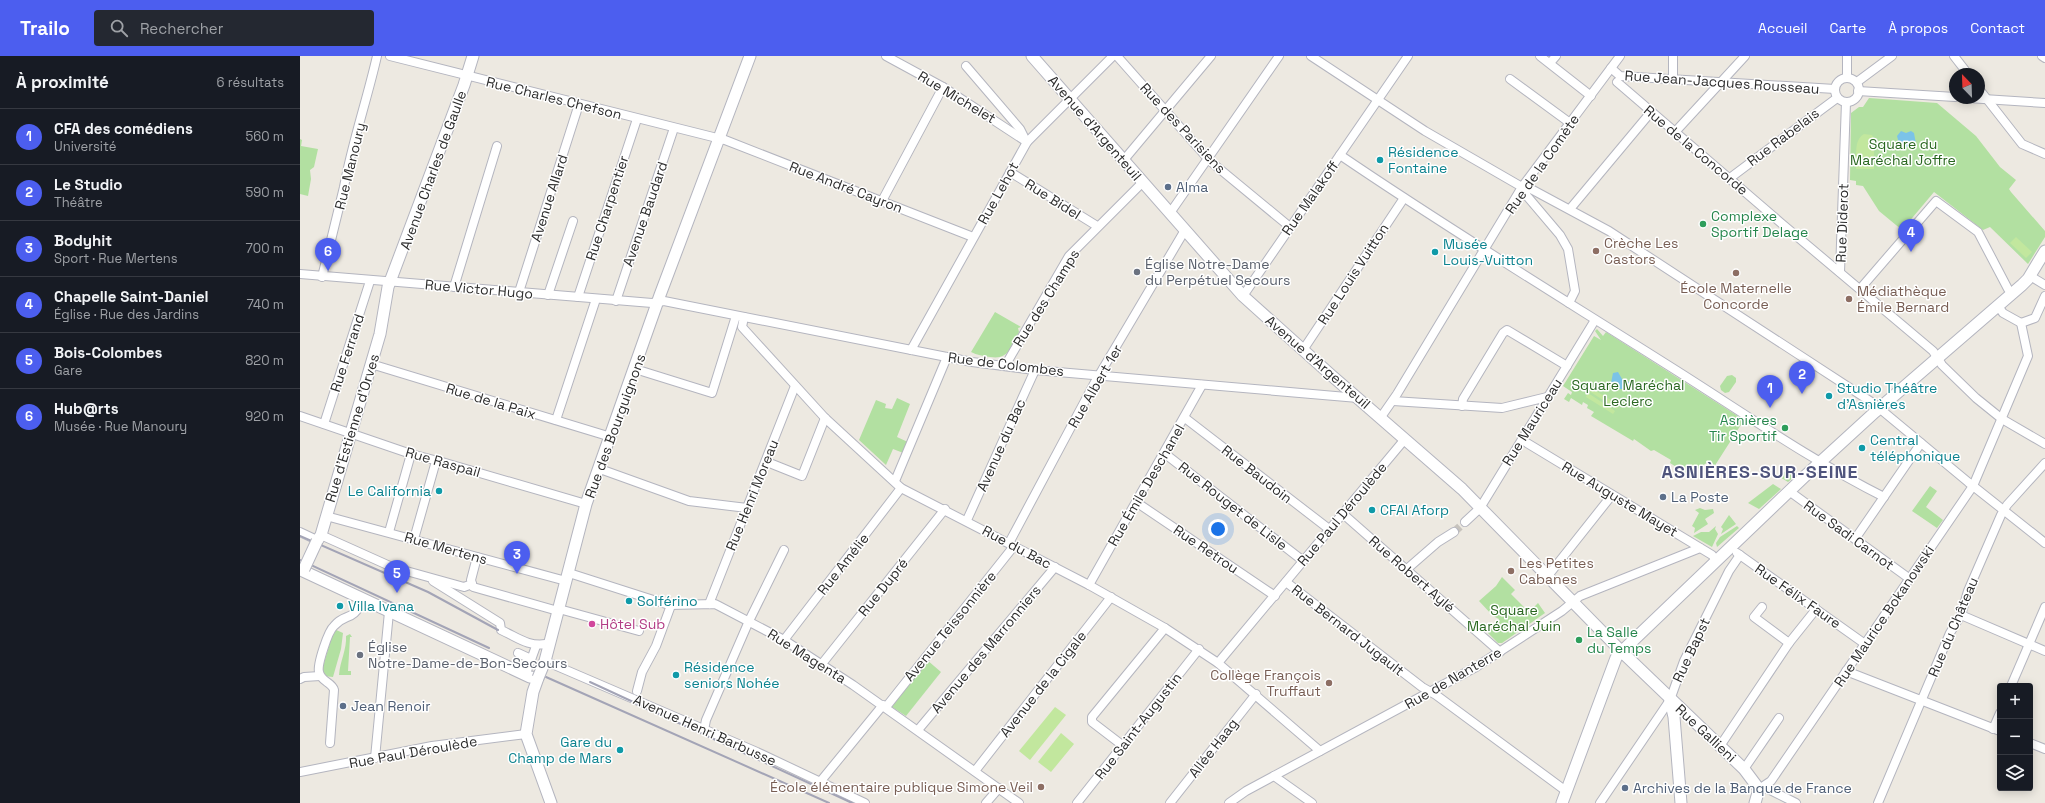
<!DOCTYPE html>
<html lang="fr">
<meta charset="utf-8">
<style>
:root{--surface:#171b24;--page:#242831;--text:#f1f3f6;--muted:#9ea1a6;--line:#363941;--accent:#4c5eef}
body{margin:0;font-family:"Space Grotesk",sans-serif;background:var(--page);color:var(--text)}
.controls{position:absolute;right:12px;bottom:12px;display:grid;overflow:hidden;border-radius:4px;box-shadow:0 2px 10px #0003}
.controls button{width:36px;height:36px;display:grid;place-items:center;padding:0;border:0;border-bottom:1px solid var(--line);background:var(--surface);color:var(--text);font:20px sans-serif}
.compass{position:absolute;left:1649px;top:12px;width:36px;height:36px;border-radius:50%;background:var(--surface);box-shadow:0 2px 10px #0003;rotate:337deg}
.you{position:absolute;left:918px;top:473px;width:14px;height:14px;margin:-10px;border:3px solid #fff;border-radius:50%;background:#1a73e8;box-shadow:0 0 0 6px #1a73e833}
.badge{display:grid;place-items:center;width:26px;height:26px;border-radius:50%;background:var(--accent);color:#fff;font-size:13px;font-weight:700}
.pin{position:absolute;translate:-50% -33px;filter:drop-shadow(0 1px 2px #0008)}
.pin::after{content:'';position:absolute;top:21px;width:14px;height:12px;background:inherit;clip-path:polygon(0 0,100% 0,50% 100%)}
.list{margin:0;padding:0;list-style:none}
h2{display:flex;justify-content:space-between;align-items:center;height:52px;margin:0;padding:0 16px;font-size:17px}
h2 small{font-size:13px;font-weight:400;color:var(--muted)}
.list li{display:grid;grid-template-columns:26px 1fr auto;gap:12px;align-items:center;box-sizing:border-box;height:56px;padding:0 16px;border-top:1px solid var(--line)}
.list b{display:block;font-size:15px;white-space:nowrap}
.list p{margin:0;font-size:13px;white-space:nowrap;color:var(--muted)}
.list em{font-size:13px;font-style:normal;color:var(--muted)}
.icon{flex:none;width:22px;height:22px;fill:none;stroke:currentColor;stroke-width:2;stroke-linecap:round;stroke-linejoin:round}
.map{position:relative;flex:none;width:1745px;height:747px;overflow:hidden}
header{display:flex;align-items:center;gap:24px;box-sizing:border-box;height:56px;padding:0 20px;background:var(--accent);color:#fff}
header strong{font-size:19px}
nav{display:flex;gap:22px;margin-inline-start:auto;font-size:14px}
.search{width:280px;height:36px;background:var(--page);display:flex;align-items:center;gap:10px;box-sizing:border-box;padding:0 14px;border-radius:4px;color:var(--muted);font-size:15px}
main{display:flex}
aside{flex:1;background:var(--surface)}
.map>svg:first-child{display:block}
</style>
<header>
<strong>Trailo</strong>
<div class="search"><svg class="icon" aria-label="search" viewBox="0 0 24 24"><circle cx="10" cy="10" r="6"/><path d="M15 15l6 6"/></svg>Rechercher</div>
<nav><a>Accueil</a><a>Carte</a><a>À propos</a><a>Contact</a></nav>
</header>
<main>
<aside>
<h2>À proximité<small>6 résultats</small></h2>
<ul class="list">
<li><span class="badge">1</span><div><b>CFA des comédiens</b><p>Université</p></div><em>560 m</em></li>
<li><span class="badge">2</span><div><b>Le Studio</b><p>Théâtre</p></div><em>590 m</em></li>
<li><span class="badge">3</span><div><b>Bodyhit</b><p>Sport · Rue Mertens</p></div><em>700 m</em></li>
<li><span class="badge">4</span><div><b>Chapelle Saint-Daniel</b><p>Église · Rue des Jardins</p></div><em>740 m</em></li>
<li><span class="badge">5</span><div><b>Bois-Colombes</b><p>Gare</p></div><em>820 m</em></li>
<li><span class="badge">6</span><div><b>Hub@rts</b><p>Musée · Rue Manoury</p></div><em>920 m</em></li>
</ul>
</aside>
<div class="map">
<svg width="1745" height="747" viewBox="0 0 1745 747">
<rect width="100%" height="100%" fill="#ede9e1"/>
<g fill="#b2e0a1">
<path d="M1569,42L1637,47L1676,80L1700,111L1716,124L1709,133L1711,136L1745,175V181L1728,208L1690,171L1683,174L1634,136L1602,174L1579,155L1563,130L1556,129V125L1550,124L1551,57L1559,51H1563Z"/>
<path d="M0,83L2,84L1,90L18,93L14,111L10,114L11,123L8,140L0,138Z"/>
<path d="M695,256L721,271L718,272L719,276C710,292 709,304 690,301C683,300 677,299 671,296Z"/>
<path d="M1297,273L1303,280L1306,276L1444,364L1414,411L1408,406L1396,414L1390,411L1386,417L1370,407L1371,404L1354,394L1351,395L1334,383L1333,385L1291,360L1294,356L1287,352L1288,349L1283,346L1282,349L1271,342L1269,346L1264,343L1268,337L1271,339L1272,336L1263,330L1294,280L1301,284L1295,275Z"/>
<path d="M1432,319L1436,322V326L1429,336L1425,337L1421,334L1420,330L1427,320Z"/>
<path d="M597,342L610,348L597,381L610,387L606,398L593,393L586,409L559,384L576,344L586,348L585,352L592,353Z"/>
<path d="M1481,415L1488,417L1489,415H1492L1495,420L1488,426L1478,420Z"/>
<path d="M1473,428L1481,433L1459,453L1448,447Z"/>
<path d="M1630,430L1637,435L1626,451L1643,464L1637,472L1612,455Z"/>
<path d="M1400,452L1405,454L1413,453L1414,457L1405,463L1408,468L1394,477L1395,472L1392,470L1399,457L1395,454Z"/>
<path d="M1429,459L1436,468L1421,478L1423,473L1421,471Z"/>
<path d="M1416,470L1415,473L1418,478L1412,491L1393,480L1401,476H1409Z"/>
<path d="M1437,470L1439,472L1417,491L1416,487L1420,481Z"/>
<path d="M1202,521L1215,534L1211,538L1229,556L1238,547L1245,557L1202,587H1198L1188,577L1199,563L1193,560L1179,545L1196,530Z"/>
<path d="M34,573L43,577L41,593L33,621L23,620L20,612L24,607Z"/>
<path d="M50,578L52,581H50L48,615H51V619H39C40,605 47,593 46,580Z"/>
<path d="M627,604L641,616L606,660L592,651V648Z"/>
</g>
<g fill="#c2e79e">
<path d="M1564,78L1572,79L1574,83V113H1556C1557,102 1553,84 1564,78Z"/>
<path d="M1716,181L1732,196L1726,202L1710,187Z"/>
<path d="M1291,332L1319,349L1317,353L1289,335Z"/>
<path d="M1288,337L1315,355L1313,358L1286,341Z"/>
<path d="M755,651L766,659L730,704L719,695Z"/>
<path d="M761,677L774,688L751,716L738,706Z"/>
</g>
<g fill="#7bc3e8">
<path d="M1601,75L1606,77L1611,75L1614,77L1616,88L1613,92L1608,90L1603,93L1600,91L1597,80Z"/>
<path d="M1318,316L1322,323L1329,326L1328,333H1320L1311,327L1313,317Z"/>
</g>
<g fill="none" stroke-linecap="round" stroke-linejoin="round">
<path stroke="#c7c3bd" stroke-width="8" stroke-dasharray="8 4" stroke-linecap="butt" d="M1154,476L1165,466"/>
<defs>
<g id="street">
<path d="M90,0L425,84L673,181"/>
<path d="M586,0L643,31L727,86"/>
<path d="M817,0L910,105L990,171"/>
<path d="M1011,0L1125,75L1222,131L1231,133L1309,175L1573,347L1668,426L1745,487"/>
<path d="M1240,0L1291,40"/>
<path d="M1654,0L1668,18"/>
<path d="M1742,0L1745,2"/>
<path d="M1250,7L1256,0"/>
<path d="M666,10L720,73L726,85"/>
<path d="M1311,12L1320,20L1535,33"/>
<path d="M1547,22V0"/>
<circle cx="1547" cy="34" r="12"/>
<path d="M1210,23L1270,67"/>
<path d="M1373,23V0"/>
<path d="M1317,26L1481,167L1633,295L1642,309L1676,342L1702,363L1745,388"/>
<path d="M1557,26L1592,0"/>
<path d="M1679,33L1722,88L1745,98"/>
<path d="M1558,35L1655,41"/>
<path d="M1668,42L1745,47"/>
<path d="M1375,76L1445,0"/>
<path d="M1040,99C1147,172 1257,239 1366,308C1438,353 1508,403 1584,441"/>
<path d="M823,105L911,0"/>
<path d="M710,116L797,170"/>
<path d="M1430,122L1537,42"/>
<path d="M1222,131L1227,140L1260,179L1268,193L1275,235L1269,247"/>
<path d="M582,145L643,31"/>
<path d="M1270,153L1351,56"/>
<path d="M870,157L979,0"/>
<path d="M1540,216L1546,46"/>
<path d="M0,218L352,247L364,245L672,306L735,314L1058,342"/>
<path d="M1730,220L1745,229"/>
<path d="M22,221L44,131C52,87 67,44 77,0"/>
<path d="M154,231L197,90"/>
<path d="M1560,233L1636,145L1678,176L1708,233L1713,238"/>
<path d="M219,236L279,48"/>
<path d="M248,239L273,165"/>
<path d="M943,240L1108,0"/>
<path d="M278,241L337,63"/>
<path d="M316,245L374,72"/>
<path d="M1698,250L1703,257L1721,267"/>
<path d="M444,261L442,271L525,362L601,432L789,529L865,572L918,607L1020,695"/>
<path d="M1721,267L1735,262L1745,240"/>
<path d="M611,294L727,86L813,0"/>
<path d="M1003,294L1104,142"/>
<path d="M71,308L311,381"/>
<path d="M705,310L769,200L842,127"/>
<path d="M335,313L412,337L436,260"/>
<path d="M1093,345L1202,352L1247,341"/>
<path d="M1162,350L1163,343L1203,277L1207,274L1267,310"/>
<path d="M0,360L111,398L142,406L286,448"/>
<path d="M1081,361L1097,338L1222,131L1320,0"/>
<path d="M885,362L1029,473"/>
<path d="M256,364L296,243"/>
<path d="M24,368L70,225"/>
<path d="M1222,384L1412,499L1417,505"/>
<path d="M864,397L1002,504"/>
<path d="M467,406L502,420L525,362"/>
<path d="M300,413L389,445L447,452"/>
<path d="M595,425L647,301"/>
<path d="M1489,435L1610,523"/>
<path d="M836,446L975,540"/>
<path d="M1042,457L1200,596"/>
<path d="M26,460L266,525"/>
<path d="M667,464L735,314"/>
<path d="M1165,466L1180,452L1295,264"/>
<path d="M0,476L17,484"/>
<path d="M89,476L111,398"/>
<path d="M23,480L92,511L164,531L172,528"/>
<path d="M114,483L136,405"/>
<path d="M1555,483L1621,387"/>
<path d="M709,487L795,326L885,174"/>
<path d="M1437,497L1565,588"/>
<path d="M177,501L171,524L173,531L258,555"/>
<path d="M1107,513L1138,486L1154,476"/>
<path d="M269,517L369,549L415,548L419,550L484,584L553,629L719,747"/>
<path d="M1247,521L1312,439"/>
<path d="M133,525L200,567L201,574C217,581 228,591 246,588"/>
<path d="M986,526L1122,631L1136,639L1266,735"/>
<path d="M789,529L902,329"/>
<path d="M409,548L495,330"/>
<path d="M1462,551L1454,561L1489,587"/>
<path d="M259,553L339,575"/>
<path d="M1661,559L1745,595"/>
<path d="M484,584L601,432"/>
<path d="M218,597L231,603"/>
<path d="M245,605L457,696L565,747"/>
<path d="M918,607L1105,383"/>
<path d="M521,609L645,453"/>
<path d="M227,615L236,590"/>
<path d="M1546,615L1700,675"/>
<path d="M0,623L4,621L20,620"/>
<path d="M1711,630L1745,551"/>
<path d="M337,635L342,616L356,590L370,552L369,549"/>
<path d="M586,651L714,490"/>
<path d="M1693,673L1700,657"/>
<path d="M404,674L406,664L449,565L484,494"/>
<path d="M618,674L755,511"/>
<path d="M30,687L34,634C32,626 21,626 19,616C17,609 28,575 34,570C46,556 52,567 63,544"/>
<path d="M1730,687L1745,693"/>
<path d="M822,689L792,666V661L865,572"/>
<path d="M1420,690L1489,587L1513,557L1515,551"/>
<path d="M75,702L89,556"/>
<path d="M1444,713L1479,662"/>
<path d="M675,715L811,541"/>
<path d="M0,716L132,690L226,678"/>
<path d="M974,720L1012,747"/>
<path d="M520,726L583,649"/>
<path d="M1459,733L1471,725L1673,430L1728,300L1721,267"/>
<path d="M1460,733H1468L1496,747"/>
<path d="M686,747L699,732"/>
<path d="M777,747L899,593"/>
<path d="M870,747L956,638"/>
<path d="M929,747L946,735L1176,611L1262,555L1280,540L1400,492"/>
<path d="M1300,747L1370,644L1384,605L1429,515L1440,499"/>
<path d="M1578,747L1650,577L1661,559L1668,535L1701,459L1707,449L1745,407"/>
</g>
<g id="secondary">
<path d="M732,0L943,240L1031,319L1162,433L1322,596L1444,713L1459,733L1455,747"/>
<path d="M17,485L21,479L80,278L88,231L164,29L173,0"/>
<path d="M4,513L3,515L230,621L238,622L233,636L226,678L251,747"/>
<path d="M245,605L286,448L360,239L450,0"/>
<path d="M1370,644L1374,661L1381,747"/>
<path d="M1262,747L1316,602L1319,598L1504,421L1575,356L1722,229L1728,223L1745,195"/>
</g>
</defs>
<use href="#street" stroke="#b4b5bf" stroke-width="10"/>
<use href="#secondary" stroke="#b4b5bf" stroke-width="13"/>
<use href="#street" stroke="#fff" stroke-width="8"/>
<use href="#secondary" stroke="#fff" stroke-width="11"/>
<g stroke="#a3a4b6" stroke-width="2">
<path d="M0,480L128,536L198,574"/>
<path d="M0,504L189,592"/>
<path d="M246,621L529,747"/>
<path d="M290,626L552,747"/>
</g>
<defs>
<g id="secondary-bridge">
<path d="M4,513L17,485"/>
<path d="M238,622L245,605"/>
</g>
</defs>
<use href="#secondary-bridge" stroke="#b4b5bf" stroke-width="13" stroke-linecap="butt"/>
<use href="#secondary-bridge" stroke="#fff" stroke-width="11"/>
</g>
<g fill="#0f9aa8" stroke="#fff" stroke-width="1.5">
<circle cx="1080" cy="104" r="4"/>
<circle cx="1135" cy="196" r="4"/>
<circle cx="1529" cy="340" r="4"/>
<circle cx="1562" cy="392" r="4"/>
<circle cx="139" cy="435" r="4"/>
<circle cx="1072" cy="454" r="4"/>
<circle cx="329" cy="545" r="4"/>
<circle cx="40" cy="550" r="4"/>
<circle cx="376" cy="619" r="4"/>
<circle cx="320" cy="694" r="4"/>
</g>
<g fill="#5c6f8a" stroke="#fff" stroke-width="1.5">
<circle cx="868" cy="131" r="4"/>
<circle cx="1363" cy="441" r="4"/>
<circle cx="43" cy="650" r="4"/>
<circle cx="1325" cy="732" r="4"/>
</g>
<g fill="#2e9e5b" stroke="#fff" stroke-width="1.5">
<circle cx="1403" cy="168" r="4"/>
<circle cx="1485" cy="372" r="4"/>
<circle cx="1279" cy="584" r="4"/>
</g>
<g fill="#8d6e63" stroke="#fff" stroke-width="1.5">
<circle cx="1296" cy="195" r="4"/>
<circle cx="1436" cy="217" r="4"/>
<circle cx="1549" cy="243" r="4"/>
<circle cx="1211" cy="515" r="4"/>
<circle cx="1029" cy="627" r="4"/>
<circle cx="741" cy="731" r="4"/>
</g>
<g fill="#6b7280" stroke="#fff" stroke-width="1.5">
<circle cx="837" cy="216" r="4"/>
<circle cx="60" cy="599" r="4"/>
</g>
<circle fill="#d1479c" stroke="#fff" stroke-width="1.5" cx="292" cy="568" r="4"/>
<g text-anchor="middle" stroke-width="3" stroke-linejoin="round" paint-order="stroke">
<g font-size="14" fill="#2d2d2d" stroke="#fff">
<text transform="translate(1422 26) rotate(4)" y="5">Rue Jean-Jacques Rousseau</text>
<text transform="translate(657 41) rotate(31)" y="5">Rue Michelet</text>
<text transform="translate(254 42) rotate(14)" y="5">Rue Charles Chefson</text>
<text transform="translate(795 72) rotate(49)" y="5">Avenue d'Argenteuil</text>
<text transform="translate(883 72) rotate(47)" y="5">Rue des Parisiens</text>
<text transform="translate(1483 81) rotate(-37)" y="5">Rue Rabelais</text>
<text transform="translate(1396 94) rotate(40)" y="5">Rue de la Concorde</text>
<text transform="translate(1242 108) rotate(-55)" y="5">Rue de la Comète</text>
<text transform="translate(50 110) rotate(-76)" y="5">Rue Manoury</text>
<text transform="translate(133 114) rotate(-70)" y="5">Avenue Charles de Gaulle</text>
<text transform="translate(546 131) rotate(21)" y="5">Rue André Cayron</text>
<text transform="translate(698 137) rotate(-61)" y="5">Rue Lehot</text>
<text transform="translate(249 142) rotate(-72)" y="5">Avenue Allard</text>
<text transform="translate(1010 142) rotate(-55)" y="5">Rue Malakoff</text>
<text transform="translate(753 143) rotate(32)" y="5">Rue Bidel</text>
<text transform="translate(307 152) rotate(-72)" y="5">Rue Charpentier</text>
<text transform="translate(345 158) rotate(-71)" y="5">Avenue Baudard</text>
<text transform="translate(1542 167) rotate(-88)" y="5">Rue Diderot</text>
<text transform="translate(1053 218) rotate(-57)" y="5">Rue Louis Vuitton</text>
<text transform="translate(179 233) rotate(5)" y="5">Rue Victor Hugo</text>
<text transform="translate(746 242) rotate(-58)" y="5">Rue des Champs</text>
<text transform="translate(47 297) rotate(-72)" y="5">Rue Ferrand</text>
<text transform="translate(1018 306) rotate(41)" y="5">Avenue d'Argenteuil</text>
<text transform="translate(706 308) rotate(7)" y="5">Rue de Colombes</text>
<text transform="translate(795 330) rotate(-60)" y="5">Rue Albert 1er</text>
<text transform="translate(191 345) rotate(17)" y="5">Rue de la Paix</text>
<text transform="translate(1232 366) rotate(-58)" y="5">Rue Mauriceau</text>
<text transform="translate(315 370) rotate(-70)" y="5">Rue des Bourguignons</text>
<text transform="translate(52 372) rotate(-73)" y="5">Rue d'Estienne d'Orves</text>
<text transform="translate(701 389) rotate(-66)" y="5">Avenue du Bac</text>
<text transform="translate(143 406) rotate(16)" y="5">Rue Raspail</text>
<text transform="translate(957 418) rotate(38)" y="5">Rue Baudoin</text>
<text transform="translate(846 429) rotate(-60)" y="5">Rue Émile Deschanel</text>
<text transform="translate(452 439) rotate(-68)" y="5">Rue Henri Moreau</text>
<text transform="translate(1320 443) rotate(31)" y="5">Rue Auguste Mayet</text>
<text transform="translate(933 450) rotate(38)" y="5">Rue Rouget de Lisle</text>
<text transform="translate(1042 458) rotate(-50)" y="5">Rue Paul Déroulède</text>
<text transform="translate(1549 479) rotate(36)" y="5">Rue Sadi Carnot</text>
<text transform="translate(717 491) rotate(28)" y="5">Rue du Bac</text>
<text transform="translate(146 492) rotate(16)" y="5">Rue Mertens</text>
<text transform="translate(906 493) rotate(34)" y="5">Rue Retrou</text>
<text transform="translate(543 508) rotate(-52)" y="5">Rue Amélie</text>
<text transform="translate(1112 518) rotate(41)" y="5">Rue Robert Aylé</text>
<text transform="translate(583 531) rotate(-51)" y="5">Rue Dupré</text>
<text transform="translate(1498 540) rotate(35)" y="5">Rue Félix Faure</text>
<text transform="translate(1584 560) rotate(-56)" y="5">Rue Maurice Bokanowski</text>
<text transform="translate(650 570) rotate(-51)" y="5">Avenue Teissonnière</text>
<text transform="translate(1653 571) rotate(-67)" y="5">Rue du Château</text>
<text transform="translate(1048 574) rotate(38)" y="5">Rue Bernard Jugault</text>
<text transform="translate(686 593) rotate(-50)" y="5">Avenue des Marronniers</text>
<text transform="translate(1391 594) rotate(-65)" y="5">Rue Bapst</text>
<text transform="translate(507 600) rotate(32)" y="5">Rue Magenta</text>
<text transform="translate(1153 622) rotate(-30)" y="5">Rue de Nanterre</text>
<text transform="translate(743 628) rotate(-52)" y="5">Avenue de la Cigale</text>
<text transform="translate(838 670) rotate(-52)" y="5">Rue Saint-Augustin</text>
<text transform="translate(405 674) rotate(24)" y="5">Avenue Henri Barbusse</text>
<text transform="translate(1406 677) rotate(43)" y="5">Rue Gallieni</text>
<text transform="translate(913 692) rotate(-52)" y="5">Allée Haag</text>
<text transform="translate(113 696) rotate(-10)" y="5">Rue Paul Déroulède</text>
</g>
<g font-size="14" fill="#296720" stroke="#fff">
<text x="1603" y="93">Square du<tspan x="1603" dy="16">Maréchal Joffre</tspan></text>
<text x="1328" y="334">Square Maréchal<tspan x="1328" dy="16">Leclerc</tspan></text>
<text x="1214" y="559">Square<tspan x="1214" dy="16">Maréchal Juin</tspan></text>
</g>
<g font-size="14" fill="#0d838f" stroke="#fff" text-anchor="start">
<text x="1088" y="101">Résidence<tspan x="1088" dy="16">Fontaine</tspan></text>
<text x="1143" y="193">Musée<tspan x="1143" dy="16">Louis-Vuitton</tspan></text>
<text x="1537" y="337">Studio Théâtre<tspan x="1537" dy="16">d'Asnières</tspan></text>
<text x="1570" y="389">Central<tspan x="1570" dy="16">téléphonique</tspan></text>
<text x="131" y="440" text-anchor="end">Le California</text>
<text x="1080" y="459">CFAI Aforp</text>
<text x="337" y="550">Solférino</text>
<text x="48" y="555">Villa Ivana</text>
<text x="384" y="616">Résidence<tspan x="384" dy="16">seniors Nohée</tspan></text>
<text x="312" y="691" text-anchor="end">Gare du<tspan x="312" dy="16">Champ de Mars</tspan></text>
</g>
<g font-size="14" fill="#4e5e75" stroke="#fff" text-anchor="start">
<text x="876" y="136">Alma</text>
<text x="1371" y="446">La Poste</text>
<text x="51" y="655">Jean Renoir</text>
<text x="1333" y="737">Archives de la Banque de France</text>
</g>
<g font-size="14" fill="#27864d" stroke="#fff" text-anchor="start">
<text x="1411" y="165">Complexe<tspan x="1411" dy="16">Sportif Delage</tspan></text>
<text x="1477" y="369" text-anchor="end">Asnières<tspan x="1477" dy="16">Tir Sportif</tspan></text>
<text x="1287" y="581">La Salle<tspan x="1287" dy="16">du Temps</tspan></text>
</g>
<g font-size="14" fill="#785e54" stroke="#fff" text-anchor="start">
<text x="1304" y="192">Crèche Les<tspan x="1304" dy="16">Castors</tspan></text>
<text x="1436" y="237" text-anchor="middle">École Maternelle<tspan x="1436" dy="16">Concorde</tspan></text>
<text x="1557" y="240">Médiathèque<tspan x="1557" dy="16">Émile Bernard</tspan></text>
<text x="1219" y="512">Les Petites<tspan x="1219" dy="16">Cabanes</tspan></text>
<text x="1021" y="624" text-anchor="end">Collège François<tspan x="1021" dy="16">Truffaut</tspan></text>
<text x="733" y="736" text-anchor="end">École élémentaire publique Simone Veil</text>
</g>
<g font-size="14" fill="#5b616d" stroke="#fff" text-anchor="start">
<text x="845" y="213">Église Notre-Dame<tspan x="845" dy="16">du Perpétuel Secours</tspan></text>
<text x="68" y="596">Église<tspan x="68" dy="16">Notre-Dame-de-Bon-Secours</tspan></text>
</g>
<g font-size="14" fill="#b23c85" stroke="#fff" text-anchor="start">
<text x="300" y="573">Hôtel Sub</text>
</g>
<g font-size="18" font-weight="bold" letter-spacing="1" fill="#4f547c" stroke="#fff">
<text x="1460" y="422">ASNIÈRES-SUR-SEINE</text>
</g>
</g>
</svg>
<div class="controls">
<button>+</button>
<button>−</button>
<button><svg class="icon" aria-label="layers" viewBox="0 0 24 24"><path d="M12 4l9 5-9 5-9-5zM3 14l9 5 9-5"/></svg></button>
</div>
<svg class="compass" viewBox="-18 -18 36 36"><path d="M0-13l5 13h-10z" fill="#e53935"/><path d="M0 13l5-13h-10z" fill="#9ea1a6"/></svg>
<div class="you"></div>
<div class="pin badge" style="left:1470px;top:352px">1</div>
<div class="pin badge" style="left:1502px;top:338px">2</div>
<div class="pin badge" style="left:217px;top:518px">3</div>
<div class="pin badge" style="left:1611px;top:196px">4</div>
<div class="pin badge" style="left:97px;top:537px">5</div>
<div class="pin badge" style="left:28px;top:215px">6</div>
</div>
</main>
